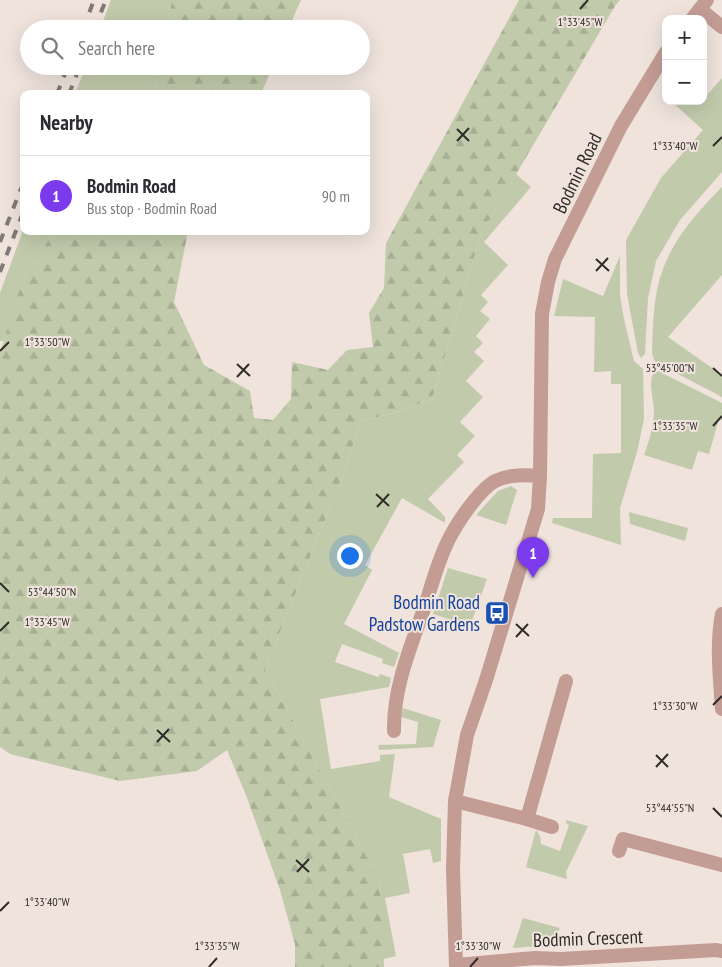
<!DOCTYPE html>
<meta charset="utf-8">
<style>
:root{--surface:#fff;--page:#f2f2f3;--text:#2b2b33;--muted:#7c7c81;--line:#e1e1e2;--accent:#7c3aed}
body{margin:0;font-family:"PT Sans Narrow",sans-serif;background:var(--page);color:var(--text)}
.controls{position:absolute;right:15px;top:15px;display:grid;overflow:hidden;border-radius:10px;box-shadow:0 5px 20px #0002}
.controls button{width:45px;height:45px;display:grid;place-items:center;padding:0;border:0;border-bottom:1px solid var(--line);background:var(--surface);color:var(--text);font:25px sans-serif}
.you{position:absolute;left:349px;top:555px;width:18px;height:18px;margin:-12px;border:4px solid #fff;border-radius:50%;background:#1a73e8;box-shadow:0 0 0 8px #1a73e833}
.badge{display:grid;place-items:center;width:32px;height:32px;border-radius:50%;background:var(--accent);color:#fff;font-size:16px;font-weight:700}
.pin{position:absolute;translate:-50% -41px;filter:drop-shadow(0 1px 2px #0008)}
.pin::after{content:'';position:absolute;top:26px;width:18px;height:15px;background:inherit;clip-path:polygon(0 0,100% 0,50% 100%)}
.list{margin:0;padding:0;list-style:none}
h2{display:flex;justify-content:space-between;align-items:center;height:65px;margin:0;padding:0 20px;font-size:21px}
h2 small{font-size:16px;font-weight:400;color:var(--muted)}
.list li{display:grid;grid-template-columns:32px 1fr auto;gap:15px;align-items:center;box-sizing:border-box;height:80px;padding:0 20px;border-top:1px solid var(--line)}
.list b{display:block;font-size:19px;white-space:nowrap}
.list p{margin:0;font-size:16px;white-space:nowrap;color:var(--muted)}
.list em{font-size:16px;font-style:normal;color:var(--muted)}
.icon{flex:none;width:28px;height:28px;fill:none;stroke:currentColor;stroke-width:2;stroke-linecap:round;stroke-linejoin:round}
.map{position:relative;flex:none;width:722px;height:967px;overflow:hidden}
.search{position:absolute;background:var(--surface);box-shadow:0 5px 20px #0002;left:20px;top:20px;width:350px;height:55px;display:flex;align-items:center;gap:12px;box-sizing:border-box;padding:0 18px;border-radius:28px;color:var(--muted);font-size:19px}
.panel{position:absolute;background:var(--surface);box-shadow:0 5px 20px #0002;left:20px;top:90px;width:350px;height:145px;border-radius:10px}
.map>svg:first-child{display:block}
</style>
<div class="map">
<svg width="722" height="967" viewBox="0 0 722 967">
<defs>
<pattern id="forest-firs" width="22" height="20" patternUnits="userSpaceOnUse" patternTransform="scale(1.25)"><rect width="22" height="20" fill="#c1caab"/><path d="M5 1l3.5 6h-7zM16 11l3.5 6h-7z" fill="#a6ae93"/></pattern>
</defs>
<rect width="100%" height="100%" fill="#efe3dc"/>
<g fill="#c1caab">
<path d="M111,0H172L167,29H100Z"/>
<path d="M86,66H160L155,94H75Z"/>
<path d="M722,78V172L680,220L656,261L648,298L645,354L641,358L638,353L627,294L626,240L661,178L703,130L671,101H703V92L707,95Z"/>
<path d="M516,174L531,187L484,242L508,265L481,295L488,302L480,311L490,319L476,336L483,343L474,352L484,361L466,381L483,397L460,422L475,436L457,455L464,462L428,499L445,517V523L402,498L365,565L372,570L344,624L399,653L394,667L382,663L383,659L342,644L335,662L378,677L380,674L391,678L389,687L320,699L331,769L380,761V755L395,754L389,797L441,819V861L433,863L430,849L403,854L410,893L385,898L396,956L383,959L380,881L265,669L344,473L361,421L398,412L432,399L481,234Z"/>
<path d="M722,187V275L668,337L722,375V397L655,362L652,353C653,326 653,294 663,269C674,238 699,210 722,187Z"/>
<path d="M24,228V231H54L21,284L4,341H0V293Z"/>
<path d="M620,256V296L624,319L634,361L643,369L644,419L637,452L620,508L621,545L552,523L553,518H592L593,454L621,453V384H611V371L594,372L595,317L554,316L563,279L603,296Z"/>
<path d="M655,371H658L722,403V420L719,419L709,454L698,451L692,470L644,455C649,441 654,426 654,411C654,400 647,380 655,371Z"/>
<path d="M511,486L517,490L506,525L476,515L498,491Z"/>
<path d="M629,512L688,528L685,541L630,524Z"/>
<path d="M448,568L487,579L470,626L433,614Z"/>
<path d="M403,708L441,720L433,747L379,750L378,745L416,744L418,722L401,717Z"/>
<path d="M566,820L588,826L566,872L567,879L526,867L536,830L540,836L541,844L560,851L569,825L566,823Z"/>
<path d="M523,918L560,928L552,945L513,948Z"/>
</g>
<g fill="url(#forest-firs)">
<path d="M172,0H301L288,29H167Z"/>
<path d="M519,0H620L615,6L481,234L432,399L398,412L361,421L344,473L265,669L380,881L384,967H295V944L280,890L246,795L227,750L197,771L120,781L10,754L0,747V353L21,284L54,231H188L174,302L204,365L250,391L254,418L273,420L291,399L292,362L328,370L347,350L373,347L369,313L384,288L386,243Z"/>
<path d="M160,66H273L261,94H155Z"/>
</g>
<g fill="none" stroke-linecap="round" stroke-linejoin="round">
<g stroke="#c39c94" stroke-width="14">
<path d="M700,9L722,27"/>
<path d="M692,19L707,0"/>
<path d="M722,614C716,645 720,678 722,709"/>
<path d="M394,731C393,688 411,646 425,606C432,584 438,561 448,541C456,524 479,490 495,481C509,474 525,475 540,476"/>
<path d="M455,801L527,819L552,827"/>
<path d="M527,819L566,681"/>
<path d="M619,851L623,839L722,865"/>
<path d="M456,965L535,958L561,959L716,950L722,951"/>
<path d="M456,967L453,869L455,801L467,735L486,680L538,509L540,476L542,314L548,282L555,259L621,126L666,52"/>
</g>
<g stroke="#817975" stroke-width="4" stroke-dasharray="9 9" stroke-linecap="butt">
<path d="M83,29L94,0"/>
<path d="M94,29L106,0"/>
<path d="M57,94L68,66"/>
<path d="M69,94L80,66"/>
<path d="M0,242L24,181"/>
<path d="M0,272L24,210"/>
</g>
</g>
<path fill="none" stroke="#312c2a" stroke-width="2" d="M580,9L588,0M457,129L469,141M457,141L469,128M713,146L722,137M596,259L609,271M596,271L608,258M0,351L9,342M237,364L250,376M713,368L722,376M237,377L249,364M713,426L722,416M376,494L389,506M377,507L389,494M0,583L9,592M516,624L529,636M0,631L9,622M516,637L528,624M713,705L722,696M157,730L170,742M157,742L169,729M656,755L668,767M656,767L668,754M713,808L722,817M296,860L309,872M297,872L309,859M0,911L9,902M209,967L217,958M470,967L478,958"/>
<defs>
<symbol id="bus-square" viewBox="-11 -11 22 22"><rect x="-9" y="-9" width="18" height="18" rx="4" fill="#1a4fb4" stroke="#efe3dc"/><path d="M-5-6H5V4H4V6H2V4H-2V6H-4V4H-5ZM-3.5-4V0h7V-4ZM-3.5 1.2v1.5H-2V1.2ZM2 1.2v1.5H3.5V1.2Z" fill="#fff"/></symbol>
</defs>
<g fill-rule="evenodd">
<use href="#bus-square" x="483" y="599" width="28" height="28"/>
</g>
<g text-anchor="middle" stroke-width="4" stroke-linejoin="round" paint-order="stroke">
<g font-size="19" fill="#312c2a" stroke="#efe3dc">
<text transform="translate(577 173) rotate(-64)" y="7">Bodmin Road</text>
<text transform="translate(588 938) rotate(-2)" y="7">Bodmin Crescent</text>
</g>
<g font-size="19" fill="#164399" stroke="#efe3dc" text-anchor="end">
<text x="480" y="609">Bodmin Road<tspan x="480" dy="22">Padstow Gardens</tspan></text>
</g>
</g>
<g font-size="12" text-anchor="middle" fill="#312c2a" stroke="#efe3dc" stroke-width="4" stroke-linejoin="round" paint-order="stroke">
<text x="580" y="26">1°33'45"W</text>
<text x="675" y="150">1°33'40"W</text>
<text x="47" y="346">1°33'50"W</text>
<text x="670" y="372">53°45'00"N</text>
<text x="675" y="430">1°33'35"W</text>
<text x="52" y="596">53°44'50"N</text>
<text x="47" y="626">1°33'45"W</text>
<text x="675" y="710">1°33'30"W</text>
<text x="670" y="812">53°44'55"N</text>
<text x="47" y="906">1°33'40"W</text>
<text x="217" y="950">1°33'35"W</text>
<text x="478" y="950">1°33'30"W</text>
</g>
</svg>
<div class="controls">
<button>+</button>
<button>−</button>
</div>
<div class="you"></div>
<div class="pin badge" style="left:533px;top:578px">1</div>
<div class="search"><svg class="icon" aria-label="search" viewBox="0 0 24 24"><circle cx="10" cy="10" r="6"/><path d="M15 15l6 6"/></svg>Search here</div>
<section class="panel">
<h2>Nearby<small></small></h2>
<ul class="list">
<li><span class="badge">1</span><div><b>Bodmin Road</b><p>Bus stop · Bodmin Road</p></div><em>90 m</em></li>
</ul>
</section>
</div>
